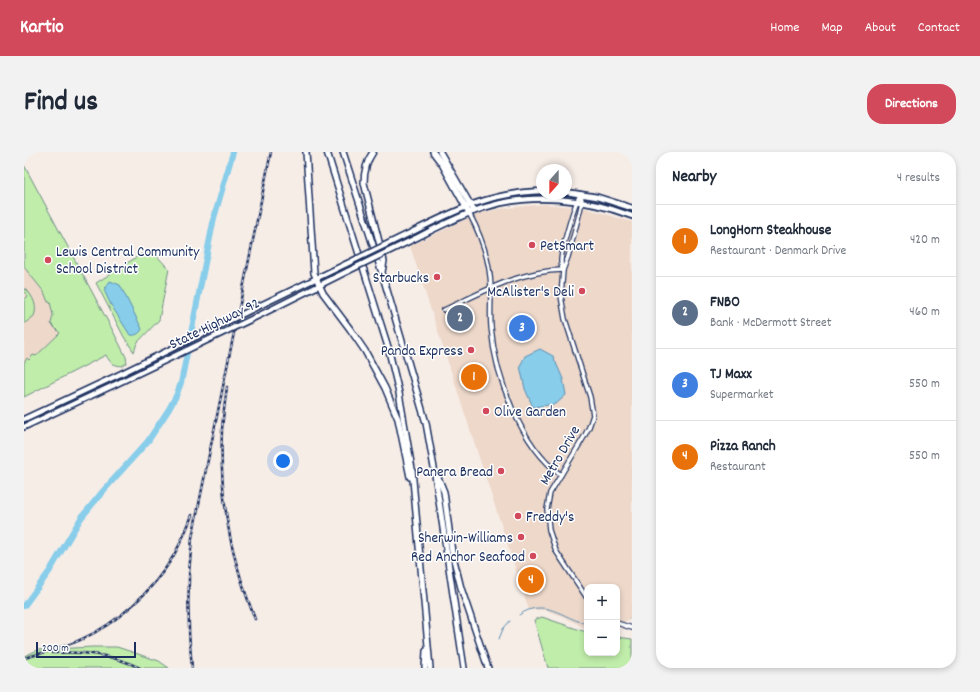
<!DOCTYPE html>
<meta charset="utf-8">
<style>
:root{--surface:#fff;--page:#f2f2f3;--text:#1f2937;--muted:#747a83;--line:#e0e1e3;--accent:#d1495b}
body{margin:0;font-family:Dekko,sans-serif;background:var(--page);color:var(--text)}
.controls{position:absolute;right:12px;bottom:12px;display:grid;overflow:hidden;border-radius:8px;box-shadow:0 2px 6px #0003}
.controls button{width:36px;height:36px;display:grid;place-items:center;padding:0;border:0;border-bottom:1px solid var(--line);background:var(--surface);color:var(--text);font:20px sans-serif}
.compass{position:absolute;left:512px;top:12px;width:36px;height:36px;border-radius:50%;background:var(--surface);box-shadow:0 2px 6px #0003;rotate:201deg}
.scale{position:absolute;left:12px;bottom:10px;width:100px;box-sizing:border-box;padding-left:4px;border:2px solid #1b2f5e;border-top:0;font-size:11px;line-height:14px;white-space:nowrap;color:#1b2f5e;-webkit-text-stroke:3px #fff;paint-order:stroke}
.you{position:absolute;left:259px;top:309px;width:14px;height:14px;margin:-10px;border:3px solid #fff;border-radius:50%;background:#1a73e8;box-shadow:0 0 0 6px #1a73e833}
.badge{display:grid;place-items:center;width:26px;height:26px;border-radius:50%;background:var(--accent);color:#fff;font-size:13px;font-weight:700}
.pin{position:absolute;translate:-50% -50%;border:2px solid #fff;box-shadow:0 1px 4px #0006}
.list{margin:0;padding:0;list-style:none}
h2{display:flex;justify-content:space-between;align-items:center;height:52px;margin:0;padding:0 16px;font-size:17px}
h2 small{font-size:13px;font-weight:400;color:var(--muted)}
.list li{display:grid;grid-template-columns:26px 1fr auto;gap:12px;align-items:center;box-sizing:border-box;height:72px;padding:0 16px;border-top:1px solid var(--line)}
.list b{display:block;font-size:15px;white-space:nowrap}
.list p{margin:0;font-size:13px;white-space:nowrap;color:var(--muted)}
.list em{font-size:13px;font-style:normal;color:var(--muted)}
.map{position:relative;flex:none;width:608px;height:516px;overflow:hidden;border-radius:16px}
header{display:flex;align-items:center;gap:24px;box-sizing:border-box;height:56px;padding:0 20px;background:var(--accent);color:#fff}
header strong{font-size:19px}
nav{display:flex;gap:22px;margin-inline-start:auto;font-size:14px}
.intro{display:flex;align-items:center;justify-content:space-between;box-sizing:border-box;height:96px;padding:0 24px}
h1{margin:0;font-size:28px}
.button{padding:10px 18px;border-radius:16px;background:var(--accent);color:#fff;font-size:14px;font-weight:700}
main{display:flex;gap:24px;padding:0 24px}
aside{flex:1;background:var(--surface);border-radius:16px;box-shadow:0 2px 6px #0003}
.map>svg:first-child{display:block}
</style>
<header>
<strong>Kartio</strong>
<nav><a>Home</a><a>Map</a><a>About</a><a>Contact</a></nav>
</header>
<div class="intro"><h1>Find us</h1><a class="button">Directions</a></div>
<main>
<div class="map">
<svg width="608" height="516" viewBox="0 0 608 516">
<rect width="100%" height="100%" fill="#f7ede7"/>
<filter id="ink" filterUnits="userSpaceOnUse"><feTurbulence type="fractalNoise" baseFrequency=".025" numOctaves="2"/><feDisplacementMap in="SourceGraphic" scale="8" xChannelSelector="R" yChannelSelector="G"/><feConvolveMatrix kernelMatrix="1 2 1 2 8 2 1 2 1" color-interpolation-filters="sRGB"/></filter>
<g filter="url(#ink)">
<g fill="#edd8ca">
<path d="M0,20L96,196L0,245Z"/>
<path d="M521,52L561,56L608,70V466L593,473V435H563V475H559L538,464L521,458H505L386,94L453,62L475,57Z"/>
</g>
<g fill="#c0edaa" stroke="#6e8e84">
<path d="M0,13L89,179L102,205L103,211L98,214C89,213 86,211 82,203L0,245V211L3,206L5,208L9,203L12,204L36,181L27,172L29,163L26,150H24L20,140L0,115Z"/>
<path d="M122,99L130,101L145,117L135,168L113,191L110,200L100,185L72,131Z"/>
<path d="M0,137H2C9,145 14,154 10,164L0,172V148L4,144L0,140Z"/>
<path d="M518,465L556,478L563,480V501H593V485L608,487V516H524L510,468Z"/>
<path d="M68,495H93L135,509L145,516H0V504L14,498Z"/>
</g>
<g fill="#88cdea" stroke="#5c8eb2">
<path d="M86,129L96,133L118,177C116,182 111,184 106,183L87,153L80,138Z"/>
<path d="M516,197L529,204L539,227L542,243L532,252L509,255L501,237L496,214L501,204Z"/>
</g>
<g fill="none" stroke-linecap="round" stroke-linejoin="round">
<g stroke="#5c8eb2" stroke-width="1">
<path d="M495,463C521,445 538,466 563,472"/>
<path d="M605,467L608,465"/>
<path d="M475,487L479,477L486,469"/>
</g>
<path stroke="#88cdea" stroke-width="6" d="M0,454L25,420L57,366L80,338L124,289L145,257L152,244L157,231L190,66L209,0"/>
<defs>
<g id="minor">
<path d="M557,42L558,49L556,59L544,105L539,118L537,144L541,167L566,245L569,263L565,275L560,285L526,341L523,357L525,378L532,399L563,446"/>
<path d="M445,61C458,85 466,109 467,136C467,149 466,162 467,175C471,224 496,293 537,323"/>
<path d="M539,118C537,115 537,112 537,109C537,99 551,48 557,42"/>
<path d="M420,158C459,140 495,119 539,118"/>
<path d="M593,471L608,476"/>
</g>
<g id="major">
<path d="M542,40L573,45L608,56"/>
<path d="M388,80C433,58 465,41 518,39"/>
<path d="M390,87C412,76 435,64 459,56C507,40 561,46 608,64"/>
<path d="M237,153L322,112"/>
<path d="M236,163L324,119"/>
<path d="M0,267L92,224"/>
<path d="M0,275L90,233"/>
</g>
<g id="highway">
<path d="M282,0L290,121L299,141L326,177L341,199L361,236L374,267L386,325"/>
<path d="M303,0L364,195L375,241L388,317L406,516"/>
<path d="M319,0L358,121L402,271L410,316L440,516"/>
<path d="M349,0C342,10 340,19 340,31L360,109L358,120"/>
<path d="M409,0L418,12L445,61"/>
<path d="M416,0L450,59"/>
<path d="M414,325L420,340L428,400L437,436L464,516"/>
<path d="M401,516L402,499"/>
</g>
</defs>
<use href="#minor" stroke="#1b2f5e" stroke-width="6"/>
<use href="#major" stroke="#1b2f5e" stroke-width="8"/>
<use href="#highway" stroke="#1b2f5e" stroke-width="8"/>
<use href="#minor" stroke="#fff" stroke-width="3.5"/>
<use href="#major" stroke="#fff" stroke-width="4.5"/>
<use href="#highway" stroke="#fff" stroke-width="5"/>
<defs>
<g id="rail">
<path d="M203,235C201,249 199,264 198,278C196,327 202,380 217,427C221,440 226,454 231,467"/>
<path d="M28,501C59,499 87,502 116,516"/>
<path d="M0,506C19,501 38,496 56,488C94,471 129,439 150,403C157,390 163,377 168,363"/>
<path d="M168,516C163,472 163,430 168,386L247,0"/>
</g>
</defs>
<use href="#rail" stroke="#1b2f5e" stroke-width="2.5"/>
<use href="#rail" stroke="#fff" stroke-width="1" stroke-dasharray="3" stroke-linecap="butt"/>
<defs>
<g id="major-bridge">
<path d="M322,112L388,80"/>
<path d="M324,119L390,87"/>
<path d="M92,224L237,153"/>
<path d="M90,233L236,163"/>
</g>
</defs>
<use href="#major-bridge" stroke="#1b2f5e" stroke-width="8" stroke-linecap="butt"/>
<use href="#major-bridge" stroke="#fff" stroke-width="4.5"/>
</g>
</g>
<g fill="#d1495b" stroke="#fff" stroke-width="1.5">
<circle cx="508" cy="93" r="4"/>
<circle cx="24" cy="108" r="4"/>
<circle cx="413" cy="125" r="4"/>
<circle cx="558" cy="139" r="4"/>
<circle cx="447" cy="198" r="4"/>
<circle cx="462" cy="259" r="4"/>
<circle cx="477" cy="319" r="4"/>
<circle cx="494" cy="364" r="4"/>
<circle cx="497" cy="385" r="4"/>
<circle cx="509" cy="404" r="4"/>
</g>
<g text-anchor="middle" stroke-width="3" stroke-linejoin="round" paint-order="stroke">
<g font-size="15" fill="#1b2f5e" stroke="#fff" text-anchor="end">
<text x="516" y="98" text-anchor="start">PetSmart</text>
<text x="32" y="104" text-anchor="start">Lewis Central Community<tspan x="32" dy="17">School District</tspan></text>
<text x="405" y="130">Starbucks</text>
<text x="550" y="144">McAlister's Deli</text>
<text x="439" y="203">Panda Express</text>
<text x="470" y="264" text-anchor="start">Olive Garden</text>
<text x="469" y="324">Panera Bread</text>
<text x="502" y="369" text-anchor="start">Freddy's</text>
<text x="489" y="390">Sherwin-Williams</text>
<text x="501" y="409">Red Anchor Seafood</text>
</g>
<g font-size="15" fill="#1b2f5e" stroke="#fff">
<text transform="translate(190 171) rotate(-26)" y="5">State Highway 92</text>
<text transform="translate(535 303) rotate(-60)" y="5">Metro Drive</text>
</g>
</g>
</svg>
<div class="controls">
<button>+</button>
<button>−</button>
</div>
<svg class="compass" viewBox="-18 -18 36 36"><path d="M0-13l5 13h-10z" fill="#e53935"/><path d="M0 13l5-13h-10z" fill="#747a83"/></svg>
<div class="scale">200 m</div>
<div class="you"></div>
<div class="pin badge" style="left:450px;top:225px;background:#e8710a">1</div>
<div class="pin badge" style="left:436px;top:166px;background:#5c6f8a">2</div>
<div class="pin badge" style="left:498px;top:176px;background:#3f7fe0">3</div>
<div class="pin badge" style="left:507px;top:428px;background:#e8710a">4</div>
</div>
<aside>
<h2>Nearby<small>4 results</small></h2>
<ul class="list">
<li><span class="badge" style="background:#e8710a">1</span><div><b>LongHorn Steakhouse</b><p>Restaurant · Denmark Drive</p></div><em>420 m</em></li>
<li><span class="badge" style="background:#5c6f8a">2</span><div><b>FNBO</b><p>Bank · McDermott Street</p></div><em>460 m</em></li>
<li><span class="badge" style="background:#3f7fe0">3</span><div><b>TJ Maxx</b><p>Supermarket</p></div><em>550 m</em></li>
<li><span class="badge" style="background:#e8710a">4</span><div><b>Pizza Ranch</b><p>Restaurant</p></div><em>550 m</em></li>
</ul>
</aside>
</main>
